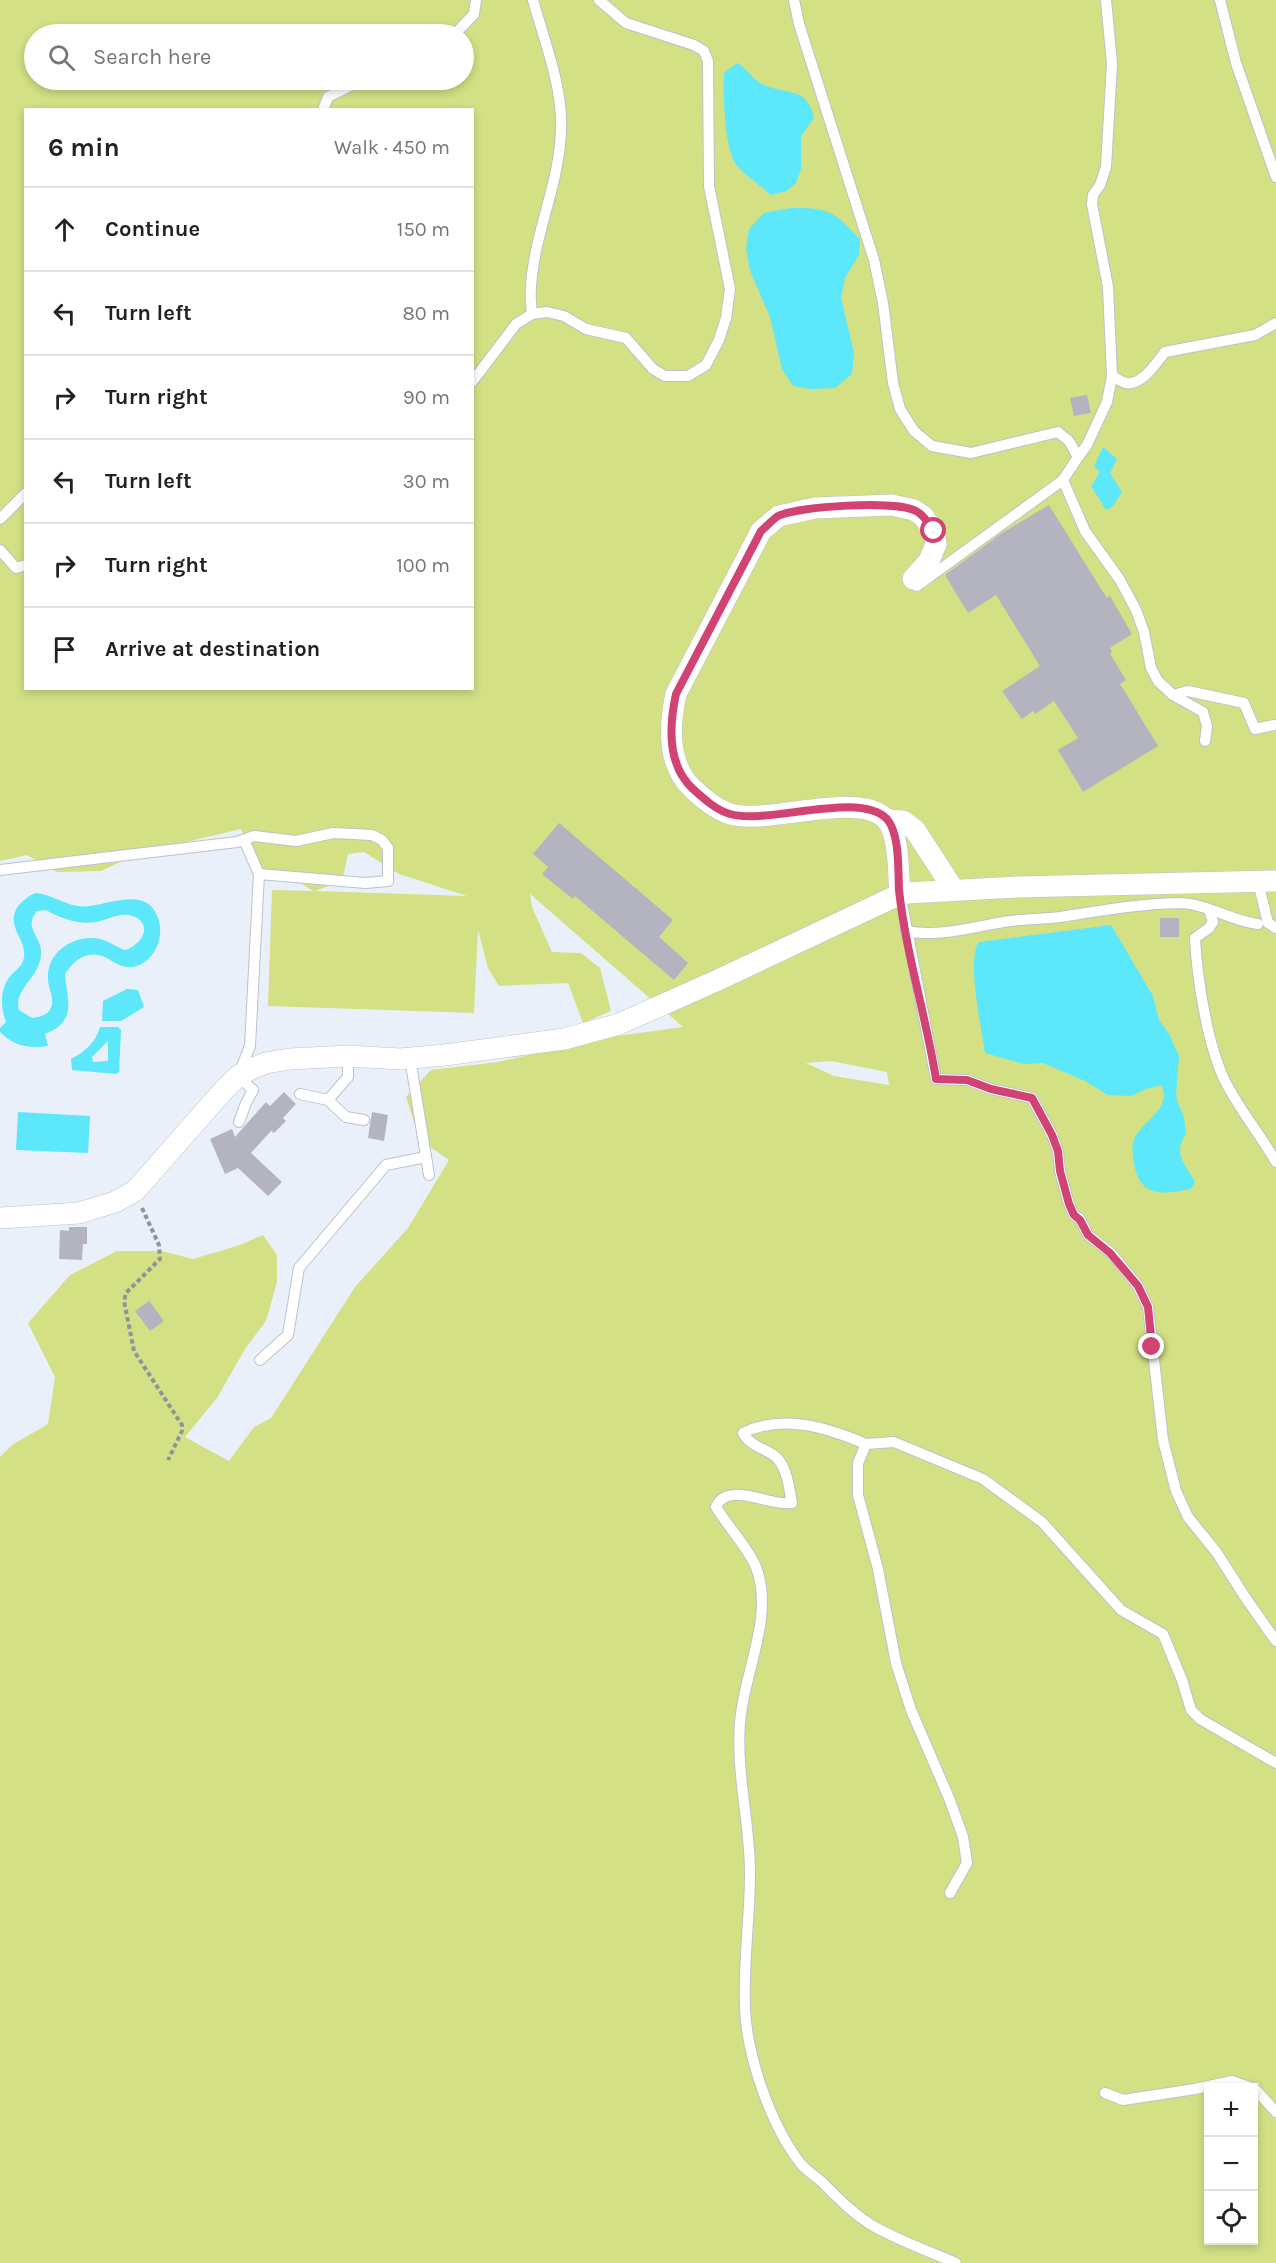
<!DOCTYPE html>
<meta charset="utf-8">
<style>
:root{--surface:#fff;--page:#f6f6f6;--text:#222;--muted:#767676;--line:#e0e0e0}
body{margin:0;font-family:Karla,sans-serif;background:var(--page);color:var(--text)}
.controls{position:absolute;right:18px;bottom:18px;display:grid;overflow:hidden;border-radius:0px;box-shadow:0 3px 9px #0003}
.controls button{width:54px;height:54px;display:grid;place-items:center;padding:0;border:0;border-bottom:2px solid var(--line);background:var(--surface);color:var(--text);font:30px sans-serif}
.stop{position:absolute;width:18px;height:18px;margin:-14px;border:4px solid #d04373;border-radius:50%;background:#fff}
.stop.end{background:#d04373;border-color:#fff;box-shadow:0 2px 6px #0008}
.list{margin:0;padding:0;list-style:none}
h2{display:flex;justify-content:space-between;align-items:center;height:78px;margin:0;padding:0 24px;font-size:26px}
h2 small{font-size:20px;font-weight:400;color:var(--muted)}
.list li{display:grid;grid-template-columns:39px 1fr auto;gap:18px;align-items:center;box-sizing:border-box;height:84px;padding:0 24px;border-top:2px solid var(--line)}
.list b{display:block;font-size:22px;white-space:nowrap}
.list em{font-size:20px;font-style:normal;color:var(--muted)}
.icon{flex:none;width:33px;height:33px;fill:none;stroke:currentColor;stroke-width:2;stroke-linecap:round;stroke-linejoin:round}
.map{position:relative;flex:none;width:1276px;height:2263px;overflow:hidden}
.search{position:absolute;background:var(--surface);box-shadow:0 3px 9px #0003;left:24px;top:24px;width:450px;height:66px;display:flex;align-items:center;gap:15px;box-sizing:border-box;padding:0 21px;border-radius:33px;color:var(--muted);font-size:22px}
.panel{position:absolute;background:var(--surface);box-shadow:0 3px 9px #0003;left:24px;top:108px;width:450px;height:582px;border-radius:0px}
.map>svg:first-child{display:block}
</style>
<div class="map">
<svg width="1276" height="2263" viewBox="0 0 1276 2263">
<rect width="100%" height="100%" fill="#eaf0fa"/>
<path fill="#d3e084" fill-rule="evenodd" d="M0,0H1276V2263H0V1457L12,1445L48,1424L55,1377L28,1323L70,1275L117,1251H162L193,1259L237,1246L263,1235L277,1255V1282L266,1321L245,1349L217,1398L185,1437L229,1461L254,1427L271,1418L355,1287L408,1228L449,1160L420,1140L406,1097L431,1070L498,1062L609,1037L683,1027L530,894L532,907L552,952L581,953L600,968L611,1011L583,1023L568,983L499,986L488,968L478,930L474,1013L268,1006L272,890L313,891L295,879L263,881L241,829L139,853L101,871L57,872L27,855L0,861ZM34,34H464V80H34ZM26,110H472V688H26ZM364,852L399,874L467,896L315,891L342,881L348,854ZM831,1061L887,1072L889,1085L834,1076L806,1063ZM1208,2088H1254V2240H1208Z"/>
<g fill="#5ce7fb" fill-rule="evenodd">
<path d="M737,63C747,68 752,79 762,84C786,96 807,85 814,118L801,136V169L796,183L786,191L771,195C760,185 747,177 738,167C724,151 723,95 724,73Z"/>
<path d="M791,208C828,207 835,212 860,239L859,255L845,278L841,298L854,353L852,374L835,388L810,389L793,386L782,369L770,317L750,271L746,249L749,229L764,213Z"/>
<path d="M1103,447L1117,459L1110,473L1122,492L1113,506L1106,510L1091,486L1100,472L1094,466Z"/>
<path d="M35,893C51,894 63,904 78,906C101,910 148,880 159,921C164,940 153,964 132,967C119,968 113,960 102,956C86,950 72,962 65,974C67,1000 78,1021 45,1034L48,1046C29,1049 14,1046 0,1032V1028L6,1022C0,1006 0,988 11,975C15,971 21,967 23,961C30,942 5,928 17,908C22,901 27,897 35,893ZM46,910C60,918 79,925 96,922C107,920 118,913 129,915C153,920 146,943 125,950C116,947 109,941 100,939C75,933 46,952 48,979C48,990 57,1000 49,1011C45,1016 38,1017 32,1018L19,1010C13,989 39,979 41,955C43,936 22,929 37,911Z"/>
<path d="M1111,925L1153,996L1159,1020L1169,1034L1179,1056L1176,1094L1178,1103L1184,1117L1186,1134C1172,1153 1186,1165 1195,1182L1191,1189C1163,1194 1140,1199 1134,1163C1133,1155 1131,1148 1134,1140C1141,1120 1173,1110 1161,1085L1146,1089L1131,1096L1108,1095L1085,1081L1043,1063L1024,1064L985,1053C982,1029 966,960 979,942Z"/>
<path d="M127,989L138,990L144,1007L121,1021H102L103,1001Z"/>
<path d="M100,1027H118L121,1030L119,1072L116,1074L72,1070L71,1059C86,1051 95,1043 100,1027ZM108,1041V1061L93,1062L92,1057Z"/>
<path d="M18,1112L90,1116L88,1153L16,1150Z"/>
</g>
<g fill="#b3b4bf">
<path d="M1087,395L1091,413L1074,416L1070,398Z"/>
<path d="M1049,505L1101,589L1107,598L1110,596L1132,634L1110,648L1112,652L1110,654L1126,680L1120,684L1158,746L1083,792L1058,750L1078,738L1054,701L1035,714L1033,711L1022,719L1002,691L1040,666L996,595L968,613L945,575L1002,533Z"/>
<path d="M559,823L673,920L659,937L688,963L674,980L575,896L573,899L542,874L548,867L533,854Z"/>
<rect x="1160" y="918" width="19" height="19"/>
<path d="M284,1092L296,1104L283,1118L286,1121L274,1133L271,1131L251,1153L282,1182L268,1196L238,1168L225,1174L210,1139L232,1129L235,1137L266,1102L270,1106Z"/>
<path d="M372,1112L388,1115L384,1141L368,1138Z"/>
<path d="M69,1227H87V1244H83L82,1260L59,1259L60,1230L69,1231Z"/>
<path d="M149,1301L164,1321L150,1331L135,1311Z"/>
</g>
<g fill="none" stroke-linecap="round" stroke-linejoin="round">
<defs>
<g id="lane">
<path d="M794,0L799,24L874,260L883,303L893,383L900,409L914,431L932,446L971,453L1058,432L1069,441L1078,457L1087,445L1107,402L1112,376L1108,287L1092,204L1093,195L1100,185L1106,167L1112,64L1106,0"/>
<path d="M1220,0L1236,63L1276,177"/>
<path d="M455,34L474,14L476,0"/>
<path d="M323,110L328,97L362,80"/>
<path d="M532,314C531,305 530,296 531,287C534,233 560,183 561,129C563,88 544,40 533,0"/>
<path d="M1112,376C1116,378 1121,382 1126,383C1142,386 1156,363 1165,352L1255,335L1276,323"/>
<path d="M472,382L516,324L532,314L547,312L564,316L586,329L626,338L653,369L665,376H688L706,365L719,340L726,318L730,289L709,186L708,61L704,51L694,45L626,23L599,0"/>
<path d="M1078,457L1063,480L1085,531L1120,580L1136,610L1144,632L1151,668L1158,681L1173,695L1203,712L1207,726L1205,741"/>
<path d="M0,519L26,493"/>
<path d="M0,550L16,568L26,565"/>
<path d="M917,586L1063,480"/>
<path d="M1173,695L1188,691L1244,703L1255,729L1274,725"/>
<path d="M0,870L237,842L254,836L296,841L333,833L372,835L382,840L388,848V881L365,883L259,874L244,840"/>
<path d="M1258,882L1268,923L1276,928"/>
<path d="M900,894L936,1079L967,1080L991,1089L1032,1098L1052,1135L1058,1151L1060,1171L1069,1204L1074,1215L1080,1219L1088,1235L1111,1253L1138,1286L1148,1307L1163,1440L1176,1491L1188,1517L1217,1553L1245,1597L1276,1641"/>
<path d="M1209,910L1213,922L1209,928L1195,938C1197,978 1207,1042 1224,1079C1238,1108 1260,1134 1276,1162"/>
<path d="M906,931C941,938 975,926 1010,921C1026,919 1043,919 1060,917C1099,911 1138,904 1178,903C1206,903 1231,921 1258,924"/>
<path d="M410,1058L429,1175"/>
<path d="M300,1094L328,1100L348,1077V1056"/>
<path d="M328,1100L346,1117L364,1120"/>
<path d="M239,1122L246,1103L253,1090L238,1076L250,1046L259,874"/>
<path d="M260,1360L288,1335L299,1268L386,1165L426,1157"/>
<path d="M866,1444C828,1428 783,1413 743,1433C751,1448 767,1448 777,1458C788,1470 789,1489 792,1503C771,1507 727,1480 716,1507C728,1527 747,1546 756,1567C775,1617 743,1674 740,1723C736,1774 750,1822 750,1873C750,1918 743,1963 745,2008C747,2057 771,2126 801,2164C807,2171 815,2176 822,2182C837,2197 851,2212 870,2224C892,2238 931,2252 956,2263"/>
<path d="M950,1893L967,1863L963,1837L949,1798L911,1710L896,1663L878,1569L858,1495V1463L866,1444L894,1442L983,1479L1042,1522L1121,1610L1163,1634L1182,1680L1191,1710L1200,1719L1276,1763"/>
<path d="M1254,2088L1276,2112"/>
<path d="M1105,2093L1123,2100L1195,2089L1232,2081L1252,2088"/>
</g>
<g id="street">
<path d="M888,820L903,821L915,830L954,890"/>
<path d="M900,894C898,875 900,834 886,819C858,790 769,825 730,814C715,809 704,799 693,789C667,765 669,726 676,694L761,531L779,516L815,508L892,505L914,510L923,516L934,531L936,544L929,561L913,579"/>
<path d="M0,1218L79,1213L115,1202L135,1191L223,1091L238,1076L251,1069L266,1063L290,1059L348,1056L400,1059L445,1055L564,1039L619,1024L718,980L892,898L907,893L1017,887L1276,881"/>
</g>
</defs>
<use href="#lane" stroke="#bcc2cc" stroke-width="12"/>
<use href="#street" stroke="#bcc2cc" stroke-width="22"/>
<path stroke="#8f939a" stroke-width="4" stroke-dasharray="4.5 3" stroke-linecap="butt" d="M142,1208L159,1245L160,1259L126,1293L124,1301L134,1351L182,1425V1431L168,1460"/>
<use href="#lane" stroke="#fff" stroke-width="10"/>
<use href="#street" stroke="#fff" stroke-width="21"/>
</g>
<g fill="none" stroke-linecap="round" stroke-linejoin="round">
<path stroke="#d04373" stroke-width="8" d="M934,531C929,524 924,515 916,511C896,500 798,506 778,516C772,520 766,527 761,531L676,694C669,726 667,765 693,789C704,799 716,810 730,814C769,825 859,790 887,819C900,834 898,871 899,890C906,954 926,1016 936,1079L967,1080L991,1089L1032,1098L1052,1135L1058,1151L1060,1171L1069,1204L1074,1215L1080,1220L1088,1235L1110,1253L1138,1286L1148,1307L1152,1347"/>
</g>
</svg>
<div class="controls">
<button>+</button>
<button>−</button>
<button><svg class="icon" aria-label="locate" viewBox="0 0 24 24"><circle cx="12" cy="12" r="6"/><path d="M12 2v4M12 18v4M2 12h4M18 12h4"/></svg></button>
</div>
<div class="stop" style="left:934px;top:531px"></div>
<div class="stop end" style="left:1152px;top:1347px"></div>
<div class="search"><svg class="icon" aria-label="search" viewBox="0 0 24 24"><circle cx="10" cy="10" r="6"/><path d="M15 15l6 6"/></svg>Search here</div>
<section class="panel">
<h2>6 min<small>Walk · 450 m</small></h2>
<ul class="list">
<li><svg class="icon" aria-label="ahead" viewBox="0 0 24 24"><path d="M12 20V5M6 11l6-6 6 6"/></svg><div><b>Continue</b></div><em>150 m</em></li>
<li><svg class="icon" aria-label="left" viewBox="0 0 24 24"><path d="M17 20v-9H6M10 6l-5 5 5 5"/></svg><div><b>Turn left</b></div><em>80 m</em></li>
<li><svg class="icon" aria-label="right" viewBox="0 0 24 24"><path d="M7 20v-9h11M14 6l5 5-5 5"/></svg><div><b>Turn right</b></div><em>90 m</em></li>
<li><svg class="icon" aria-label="left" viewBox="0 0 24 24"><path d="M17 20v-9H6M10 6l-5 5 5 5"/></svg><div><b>Turn left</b></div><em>30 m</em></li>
<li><svg class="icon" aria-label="right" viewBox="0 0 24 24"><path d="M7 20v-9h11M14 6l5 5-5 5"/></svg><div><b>Turn right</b></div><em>100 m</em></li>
<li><svg class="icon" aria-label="arrive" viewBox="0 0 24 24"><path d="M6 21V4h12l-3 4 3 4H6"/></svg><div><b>Arrive at destination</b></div></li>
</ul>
</section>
</div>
